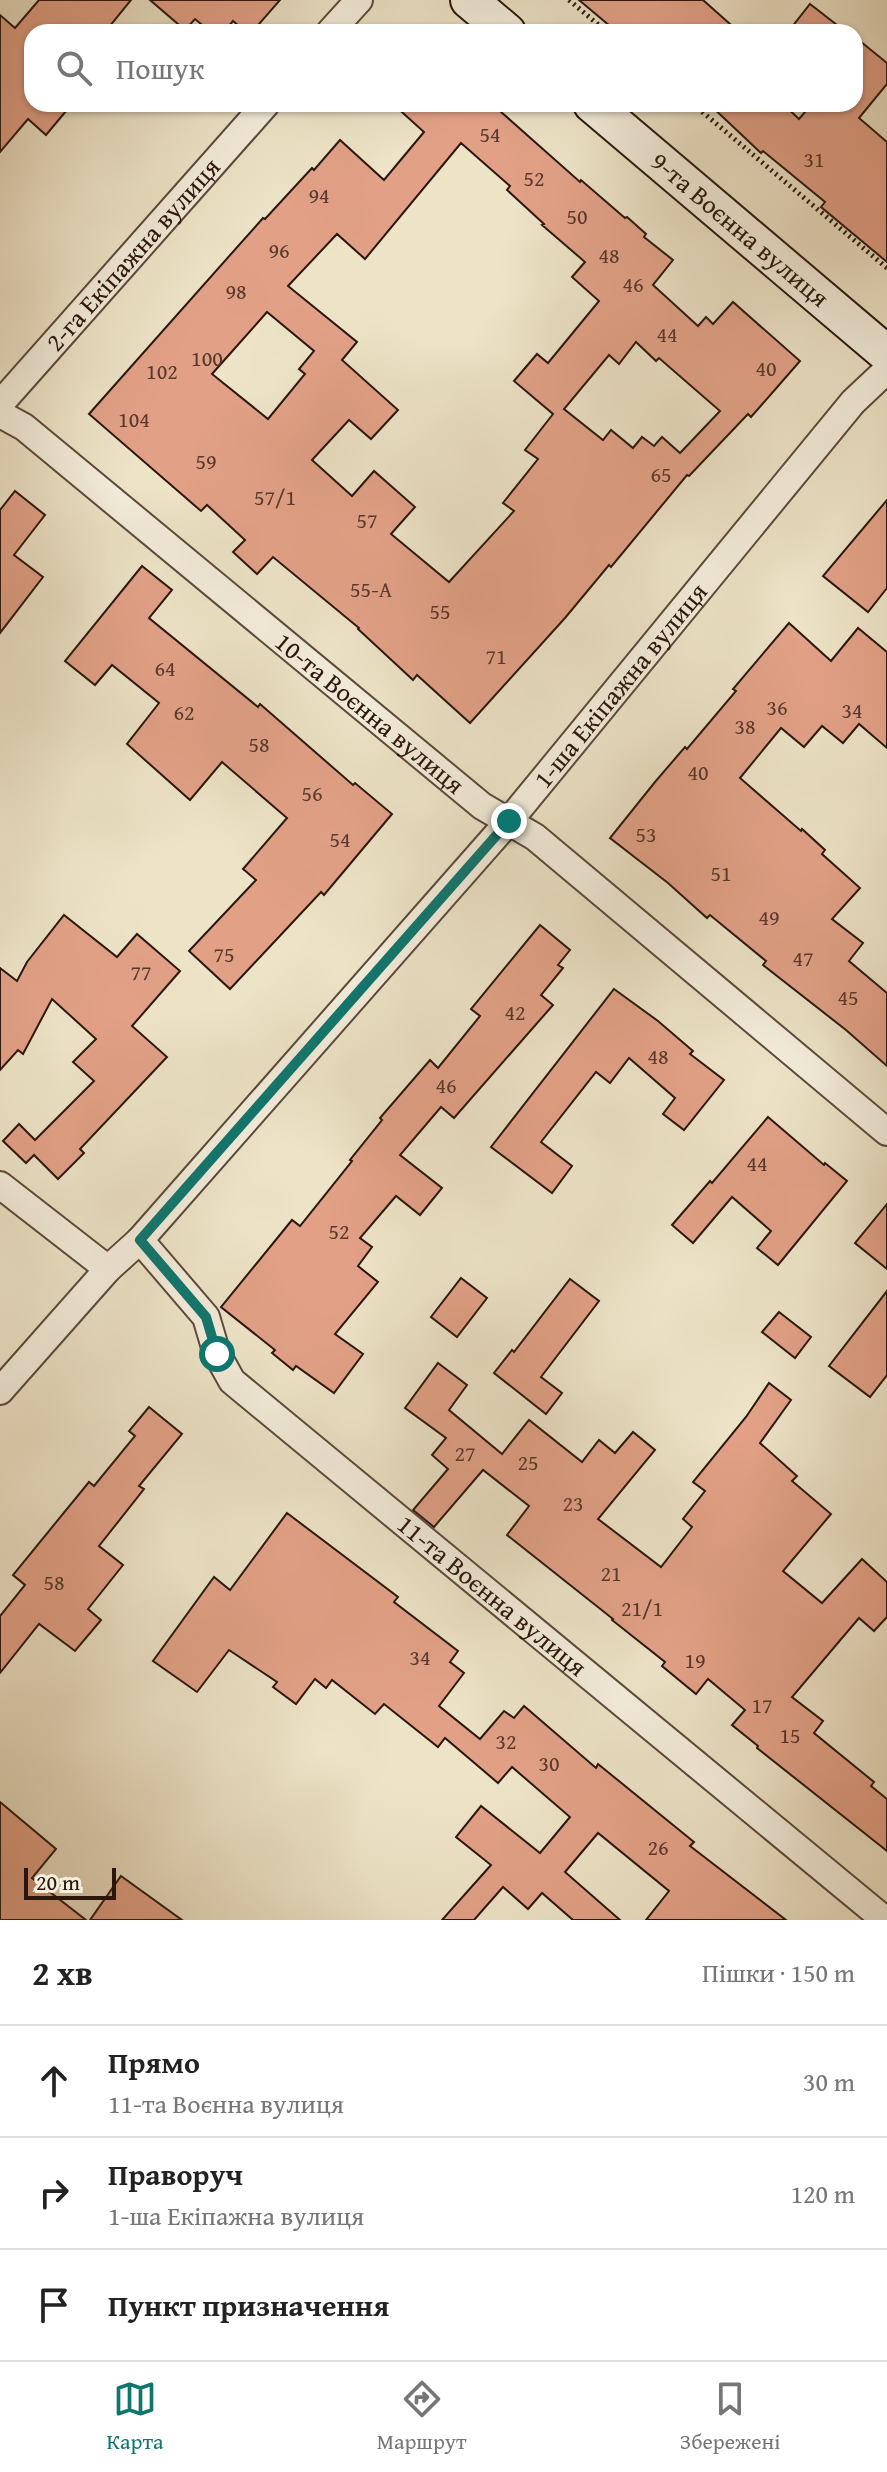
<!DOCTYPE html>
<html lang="uk">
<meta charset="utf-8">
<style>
:root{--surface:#fff;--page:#f2f2f2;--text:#222;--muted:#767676;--line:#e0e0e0;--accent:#0f766e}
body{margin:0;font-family:"Gentium Book Plus",serif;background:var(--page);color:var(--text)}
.scale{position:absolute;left:24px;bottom:20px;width:92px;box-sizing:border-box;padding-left:8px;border:4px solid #2b160e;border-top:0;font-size:22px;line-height:28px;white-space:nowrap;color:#2b160e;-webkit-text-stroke:6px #f3eddb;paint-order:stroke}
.stop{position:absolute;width:24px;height:24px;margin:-18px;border:6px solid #0f766e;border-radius:50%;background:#fff}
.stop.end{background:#0f766e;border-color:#fff;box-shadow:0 2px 8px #0008}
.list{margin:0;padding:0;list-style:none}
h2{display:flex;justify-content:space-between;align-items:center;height:104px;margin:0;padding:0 32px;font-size:34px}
h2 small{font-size:26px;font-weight:400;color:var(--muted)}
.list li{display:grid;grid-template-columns:52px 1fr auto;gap:24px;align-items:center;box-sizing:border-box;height:112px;padding:0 32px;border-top:2px solid var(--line)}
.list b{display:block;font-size:30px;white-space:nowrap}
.list p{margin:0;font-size:26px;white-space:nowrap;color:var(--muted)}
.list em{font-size:26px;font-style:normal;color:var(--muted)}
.icon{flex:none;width:44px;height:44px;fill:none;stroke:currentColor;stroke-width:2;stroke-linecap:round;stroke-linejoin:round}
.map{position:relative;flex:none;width:887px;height:1920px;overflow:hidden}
.search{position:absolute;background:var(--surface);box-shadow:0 2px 6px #0004;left:24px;right:24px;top:24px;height:88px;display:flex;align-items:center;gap:20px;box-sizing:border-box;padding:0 28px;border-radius:24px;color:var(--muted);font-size:30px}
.sheet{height:440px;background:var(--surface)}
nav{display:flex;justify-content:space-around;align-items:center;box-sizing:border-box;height:112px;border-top:2px solid var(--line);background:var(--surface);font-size:22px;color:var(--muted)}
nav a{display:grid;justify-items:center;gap:4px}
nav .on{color:var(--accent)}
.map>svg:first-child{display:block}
</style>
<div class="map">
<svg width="887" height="1920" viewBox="0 0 887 1920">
<rect width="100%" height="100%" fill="#ede3c7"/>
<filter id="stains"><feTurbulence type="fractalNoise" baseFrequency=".0025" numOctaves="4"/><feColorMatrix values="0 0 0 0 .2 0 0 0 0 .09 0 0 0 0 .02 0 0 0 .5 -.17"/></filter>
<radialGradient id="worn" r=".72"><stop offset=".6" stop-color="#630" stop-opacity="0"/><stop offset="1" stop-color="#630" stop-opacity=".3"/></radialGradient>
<g fill="#e2a187" stroke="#2b160e" stroke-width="2" fill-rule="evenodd">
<path d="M39,0H131L105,32H32V104H72L46,135L28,119L0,152V15L15,28Z"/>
<path d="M150,0H280L252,32H246L233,21L224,32H211L195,19L185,30Z"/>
<path d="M579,0H703L739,32H617Z"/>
<path d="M810,4L846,32H788Z"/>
<path d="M855,37L887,63V84L859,118L887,142V262L821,207L825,202L763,151L761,153L709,104H783L799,119L812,104H855Z"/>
<path d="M393,104H492L580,182L581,180L625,218L627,217L646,234L644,237L673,260L653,285L698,326L706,317L713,324L733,302L800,361L751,417L748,414L689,476L687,475L611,567L609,565L565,618L470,723L417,675L413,680L358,629L359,628L273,557L257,574L233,552L245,540L207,505L201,511L89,414L263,218L265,219L312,168L314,170L340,140L384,180L424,132ZM461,143L510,186L507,190L544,224L542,225L585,262L572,277L599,301L548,363L537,354L514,381L553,414L525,450L538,459L503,503L514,511L449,582L391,534L415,507L374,471L352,496L312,460L349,420L371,439L398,410L342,360L357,342L288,286L337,234L365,259ZM267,312L314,351L299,369L305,374L268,419L212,374ZM636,342L656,361L659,358L720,411L680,453L662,437L654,446L642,437L633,448L611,430L603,440L564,409L609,355L619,364Z"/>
<path d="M15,491L45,515L14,555L43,577L0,633V510Z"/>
<path d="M887,500V588L868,612L823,576Z"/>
<path d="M142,566L172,590L149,618L258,707L260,704L353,785L355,783L392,814L324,895L321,892L230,989L189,951L256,880L243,869L287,818L222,762L190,800L127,744L159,703L112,665L95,685L65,661Z"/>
<path d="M789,623L831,661L858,628L887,652V748L859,724L843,743L822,726L804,747L781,728L740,778L801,831L802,829L825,850L822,854L860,888L832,919L863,943L849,961L887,993V1066L846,1030L763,965L766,961L710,915L707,918L668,883L610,838L655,782L685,747L687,749L736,691L733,689Z"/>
<path d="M64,915L117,957L137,934L180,971L132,1026L167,1057L80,1149L84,1153L58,1179L34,1155L26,1163L3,1141L19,1124L35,1140L94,1081L73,1062L96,1039L52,999L23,1054L18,1050L0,1070V968L17,981L27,962Z"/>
<path d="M540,925L570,950L558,965L563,968L541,995L553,1005L454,1118L441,1107L400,1155L442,1188L420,1215L396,1196L360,1238L372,1247L358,1266L378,1282L335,1334L363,1354L334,1393L296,1366L293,1370L272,1353L275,1350L221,1307L292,1220L300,1226L352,1161L350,1160L382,1120L380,1118L430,1060L438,1068L480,1016L471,1009Z"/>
<path d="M614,989L658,1021L693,1051L690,1054L724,1080L684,1130L663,1114L675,1098L629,1058L610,1083L596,1072L541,1142L572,1166L552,1193L491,1147Z"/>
<path d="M768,1117L824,1165L825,1163L847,1181L778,1265L757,1248L771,1231L732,1197L693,1243L672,1225L710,1181L712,1183Z"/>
<path d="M887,1204V1269L855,1243Z"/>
<path d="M461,1278L487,1298L457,1337L431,1317Z"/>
<path d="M570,1279L599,1301L541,1377L562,1393L546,1414L494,1373L512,1350L514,1352Z"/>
<path d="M887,1291V1375L870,1397L829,1366Z"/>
<path d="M779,1312L811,1337L795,1358L762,1332Z"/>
<path d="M438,1363L467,1385L449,1410L502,1454L529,1420L582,1462L599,1440L615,1453L633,1432L655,1450L598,1519L661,1567L692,1527L683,1519L705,1491L693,1482L746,1417L769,1383L791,1400L760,1443L797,1476L792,1481L831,1514L783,1571L822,1603L862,1559L887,1582V1617L874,1631L859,1618L792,1697L823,1721L814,1733L874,1782L871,1786L887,1799V1851L757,1748L758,1746L732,1725L745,1710L708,1679L696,1694L662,1666L665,1662L612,1620L613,1619L507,1535L529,1506L483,1470L434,1527L413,1510L448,1469L432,1455L446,1438L405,1408Z"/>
<path d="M149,1407L182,1434L139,1486L144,1489L99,1546L123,1565L88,1609L101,1620L75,1651L39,1624L0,1673V1616L25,1585L13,1575L89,1482L94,1486L135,1436L129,1431Z"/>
<path d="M287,1513L398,1597L394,1602L458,1651L450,1662L464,1673L439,1706L480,1739L504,1711L514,1718L524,1706L596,1768L598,1764L694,1842L690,1846L786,1920H646L669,1891L598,1833L565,1872L620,1920H573L542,1893L528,1909L503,1887L474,1920H442L491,1865L456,1837L481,1806L540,1853L570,1817L512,1767L498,1783L445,1738L438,1747L384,1704L375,1714L332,1680L326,1688L315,1679L296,1704L273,1687L277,1682L229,1650L197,1692L153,1661L214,1577L230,1590Z"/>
<path d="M0,1802L56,1849L32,1878L86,1920H0Z"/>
<path d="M121,1876L182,1920H90Z"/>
</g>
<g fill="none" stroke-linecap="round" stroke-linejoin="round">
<defs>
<g id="street">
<path d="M330,32L359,0"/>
<path id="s1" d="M0,404L266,104"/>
<path id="s2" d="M0,414L24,427L482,806L535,837L887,1132"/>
<path d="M0,1185L108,1269"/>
<path id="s3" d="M140,1240L206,1317L217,1354L232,1381L885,1920"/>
<path id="s4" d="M0,1391L108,1269L140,1240L509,821L853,402L887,370"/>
</g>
<g id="secondary">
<path d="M469,0L507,32"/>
<path id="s5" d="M592,104L887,354"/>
</g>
</defs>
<use href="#street" stroke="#5c493c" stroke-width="30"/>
<use href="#secondary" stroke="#2b160e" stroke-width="40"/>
<g stroke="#2b160e" stroke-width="5" stroke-dasharray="2 4" stroke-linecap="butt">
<path d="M569,0L607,32"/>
<path d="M693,104L887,268"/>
</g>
<use href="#street" stroke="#f3eddb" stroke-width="26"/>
<use href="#secondary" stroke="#f3eddb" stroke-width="36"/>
</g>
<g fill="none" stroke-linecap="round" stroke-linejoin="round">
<path stroke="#0f766e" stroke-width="10" d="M217,1354L206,1317L140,1240L509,821"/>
</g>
<g text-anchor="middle" stroke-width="7" stroke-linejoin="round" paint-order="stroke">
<g font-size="22" fill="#59392c">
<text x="490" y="142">54</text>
<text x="814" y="167">31</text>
<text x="534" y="186">52</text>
<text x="319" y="203">94</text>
<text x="577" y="224">50</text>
<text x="279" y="258">96</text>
<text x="609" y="263">48</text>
<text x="633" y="292">46</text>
<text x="236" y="299">98</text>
<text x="667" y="342">44</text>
<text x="207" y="366">100</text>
<text x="766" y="376">40</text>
<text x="162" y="379">102</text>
<text x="134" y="427">104</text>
<text x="206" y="469">59</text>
<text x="661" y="482">65</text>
<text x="275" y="505">57/1</text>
<text x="367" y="528">57</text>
<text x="371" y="597">55-А</text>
<text x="440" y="619">55</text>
<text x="496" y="664">71</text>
<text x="165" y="676">64</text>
<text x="777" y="715">36</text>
<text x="852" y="718">34</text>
<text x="184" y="720">62</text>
<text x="745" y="734">38</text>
<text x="259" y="752">58</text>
<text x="698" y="780">40</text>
<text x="312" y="801">56</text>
<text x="646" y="842">53</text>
<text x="340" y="847">54</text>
<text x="721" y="881">51</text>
<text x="769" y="925">49</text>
<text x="224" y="962">75</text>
<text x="803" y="966">47</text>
<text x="141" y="980">77</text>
<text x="848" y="1005">45</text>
<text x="515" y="1020">42</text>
<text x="658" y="1064">48</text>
<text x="446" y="1093">46</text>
<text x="757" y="1171">44</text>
<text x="339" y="1239">52</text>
<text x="465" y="1461">27</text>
<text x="528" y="1470">25</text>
<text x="573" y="1511">23</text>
<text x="611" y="1581">21</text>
<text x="54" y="1590">58</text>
<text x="642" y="1616">21/1</text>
<text x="420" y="1665">34</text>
<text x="695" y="1668">19</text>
<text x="762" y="1713">17</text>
<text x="790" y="1743">15</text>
<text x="506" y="1749">32</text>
<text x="549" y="1771">30</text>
<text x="658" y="1855">26</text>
</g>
<g font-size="26" fill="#2b160e" stroke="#f3eddb">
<text dy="9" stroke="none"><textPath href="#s5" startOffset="194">9-та Воєнна вулиця</textPath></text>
<text dy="9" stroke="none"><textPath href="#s1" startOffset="200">2-га Екіпажна вулиця</textPath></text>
<text dy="9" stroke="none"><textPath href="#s4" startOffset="940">1-ша Екіпажна вулиця</textPath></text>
<text dy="9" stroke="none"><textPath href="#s2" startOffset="476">10-та Воєнна вулиця</textPath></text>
<text dy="9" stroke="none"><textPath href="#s3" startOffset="508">11-та Воєнна вулиця</textPath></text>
</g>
</g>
<rect width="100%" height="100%" filter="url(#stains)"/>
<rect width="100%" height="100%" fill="url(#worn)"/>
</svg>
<div class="scale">20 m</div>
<div class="stop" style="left:217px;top:1354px"></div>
<div class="stop end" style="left:509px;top:821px"></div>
<div class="search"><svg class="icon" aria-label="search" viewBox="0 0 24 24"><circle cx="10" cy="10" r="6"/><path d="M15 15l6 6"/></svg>Пошук</div>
</div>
<section class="sheet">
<h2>2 хв<small>Пішки · 150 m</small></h2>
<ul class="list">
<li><svg class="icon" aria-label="ahead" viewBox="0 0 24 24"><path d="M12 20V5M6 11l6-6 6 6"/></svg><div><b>Прямо</b><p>11-та Воєнна вулиця</p></div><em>30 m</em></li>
<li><svg class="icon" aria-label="right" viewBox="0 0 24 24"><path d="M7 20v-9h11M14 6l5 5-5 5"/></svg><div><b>Праворуч</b><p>1-ша Екіпажна вулиця</p></div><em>120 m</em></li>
<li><svg class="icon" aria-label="arrive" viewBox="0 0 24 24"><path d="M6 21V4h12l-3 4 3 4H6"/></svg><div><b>Пункт призначення</b></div></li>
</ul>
</section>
<nav>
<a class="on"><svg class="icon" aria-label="map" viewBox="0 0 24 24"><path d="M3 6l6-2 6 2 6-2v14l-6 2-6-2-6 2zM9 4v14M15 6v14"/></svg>Карта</a>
<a><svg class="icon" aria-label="directions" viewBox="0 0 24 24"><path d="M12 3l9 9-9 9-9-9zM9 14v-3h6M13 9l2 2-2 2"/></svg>Маршрут</a>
<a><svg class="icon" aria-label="saved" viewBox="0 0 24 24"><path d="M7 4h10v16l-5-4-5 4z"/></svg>Збережені</a>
</nav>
